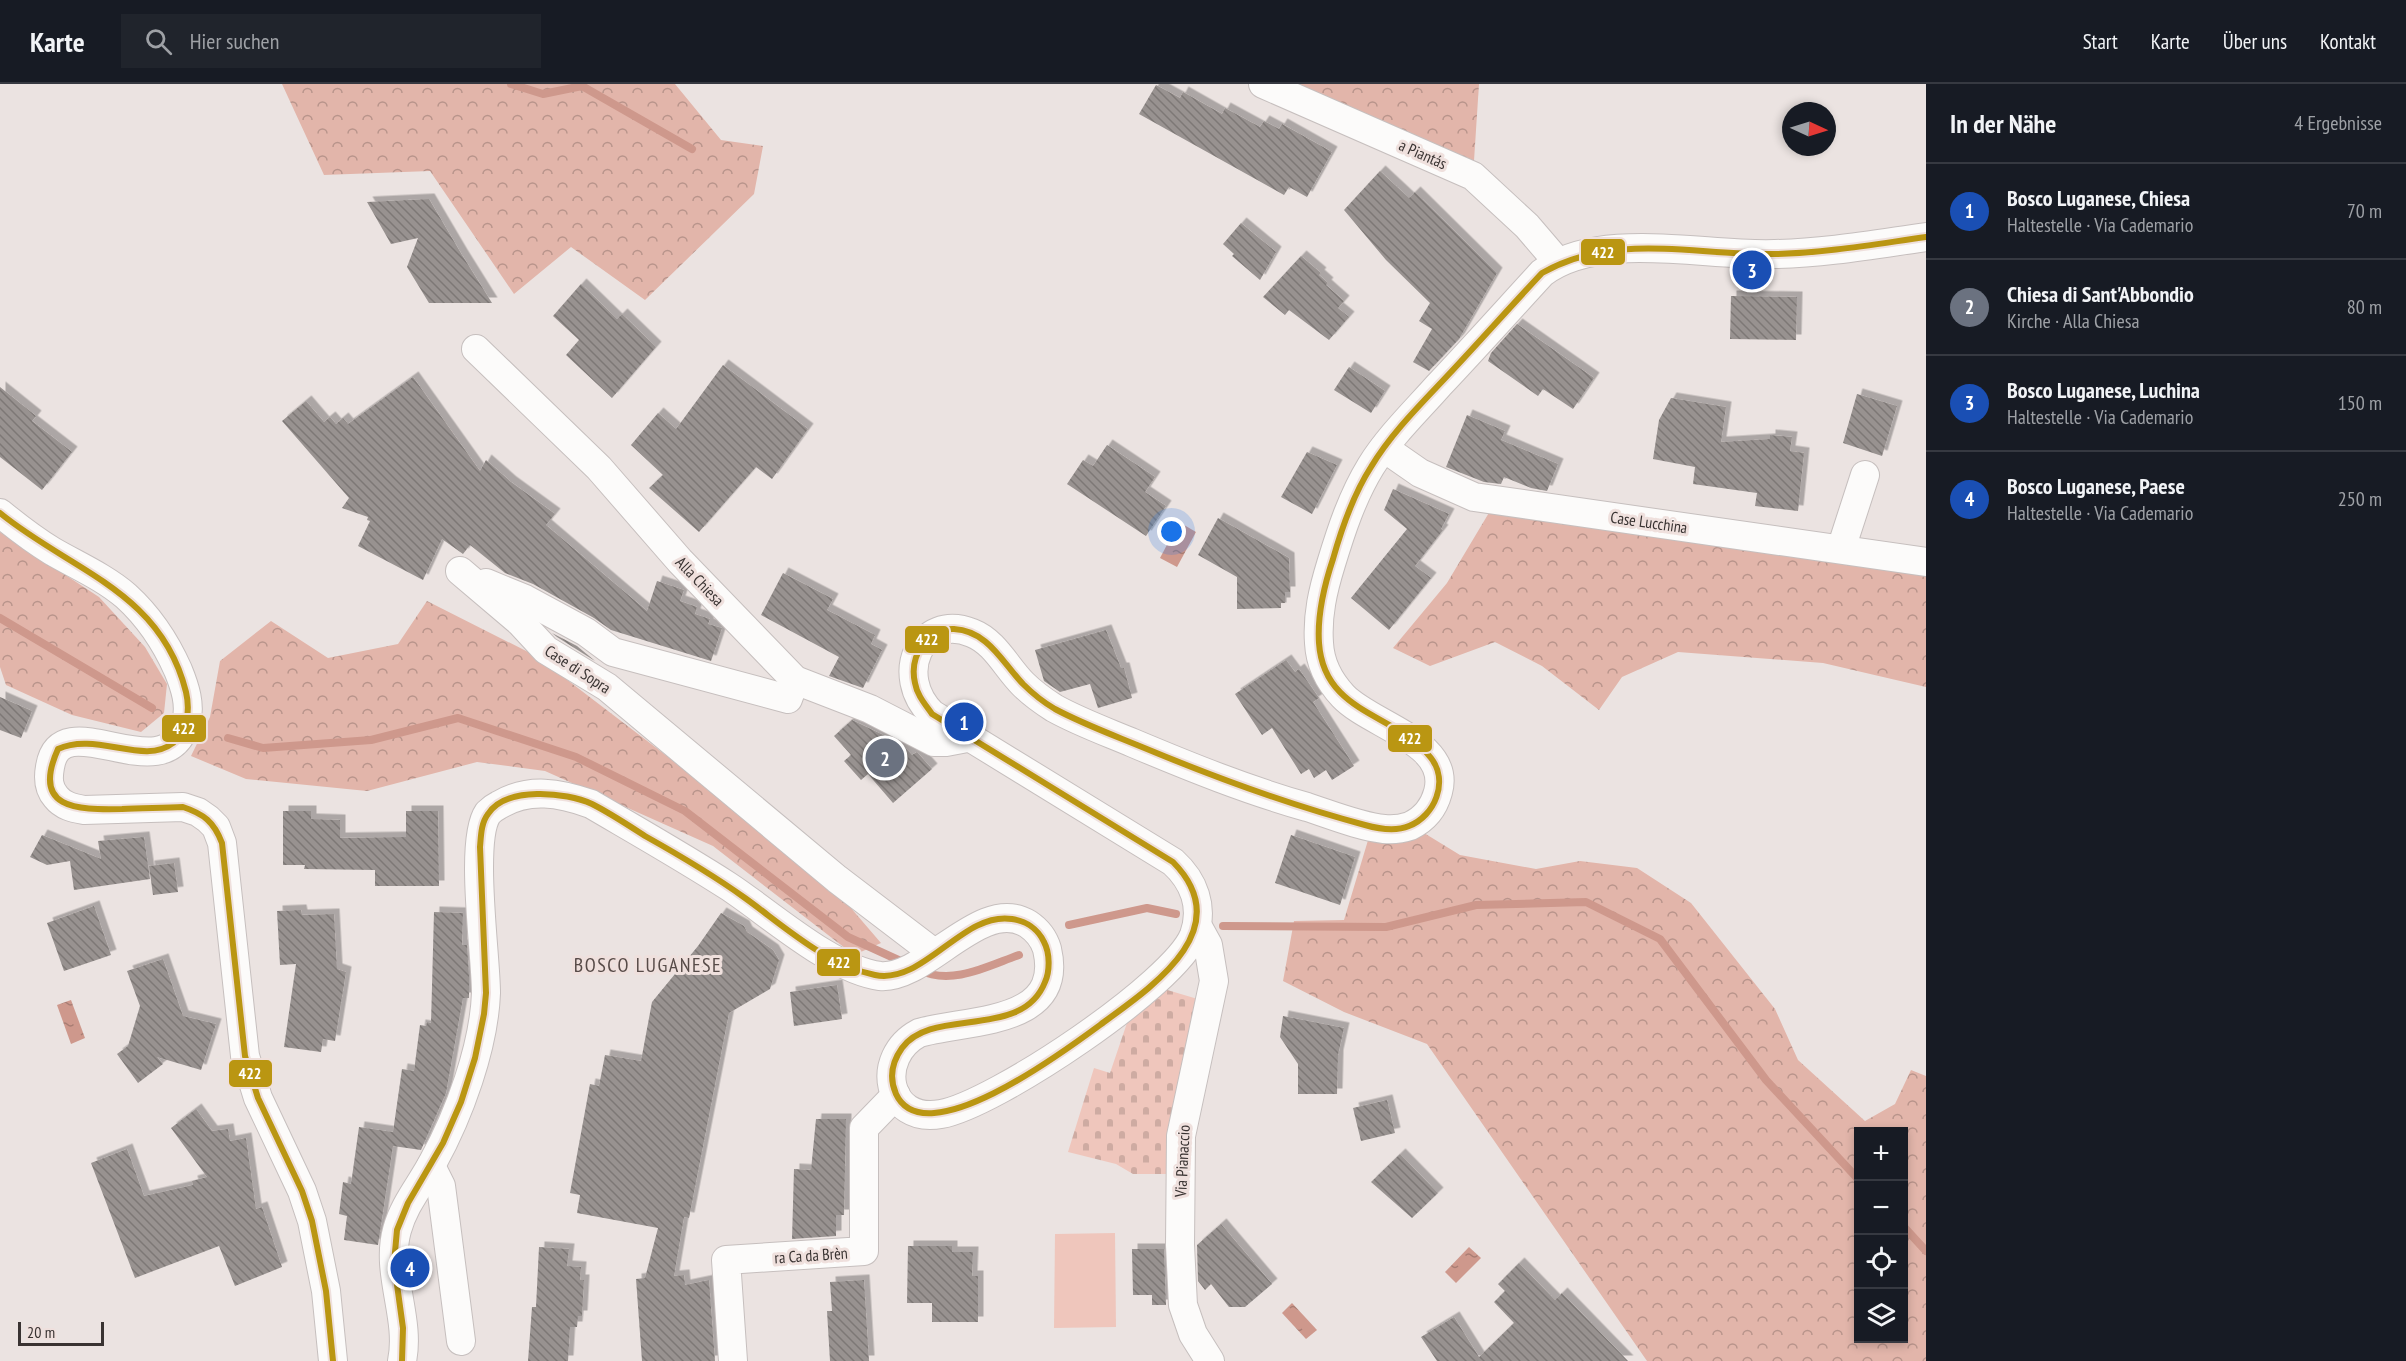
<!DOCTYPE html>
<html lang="de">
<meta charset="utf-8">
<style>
:root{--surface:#171b24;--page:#20242c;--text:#f1f3f6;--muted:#9ea1a6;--line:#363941;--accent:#77716f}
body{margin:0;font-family:"PT Sans Narrow",sans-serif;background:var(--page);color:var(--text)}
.controls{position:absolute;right:18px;bottom:18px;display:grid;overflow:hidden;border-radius:0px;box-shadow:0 3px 9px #0003}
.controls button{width:54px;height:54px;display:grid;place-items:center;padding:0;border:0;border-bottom:2px solid var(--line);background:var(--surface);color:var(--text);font:30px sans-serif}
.compass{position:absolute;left:1782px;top:18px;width:54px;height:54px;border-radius:50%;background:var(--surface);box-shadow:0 3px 9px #0003;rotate:94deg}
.scale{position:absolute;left:18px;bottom:15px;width:86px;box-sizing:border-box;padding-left:6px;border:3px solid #393332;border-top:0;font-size:16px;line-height:21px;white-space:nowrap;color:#393332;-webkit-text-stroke:4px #efe0dd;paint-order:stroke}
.you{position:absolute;left:1172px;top:448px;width:21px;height:21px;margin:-15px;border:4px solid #fff;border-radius:50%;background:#1a73e8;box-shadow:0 0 0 9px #1a73e833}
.badge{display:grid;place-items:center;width:39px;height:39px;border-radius:50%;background:var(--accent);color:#fff;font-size:20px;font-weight:700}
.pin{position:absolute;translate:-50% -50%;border:3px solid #fff;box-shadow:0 2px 6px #0006}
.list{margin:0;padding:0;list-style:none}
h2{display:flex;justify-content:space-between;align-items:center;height:78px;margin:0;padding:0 24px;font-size:26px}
h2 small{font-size:20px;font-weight:400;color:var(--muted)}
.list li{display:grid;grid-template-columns:39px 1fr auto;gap:18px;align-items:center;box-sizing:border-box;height:96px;padding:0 24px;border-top:2px solid var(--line)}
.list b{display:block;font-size:22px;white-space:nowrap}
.list p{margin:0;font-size:20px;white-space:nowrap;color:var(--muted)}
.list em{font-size:20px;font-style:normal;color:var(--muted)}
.icon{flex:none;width:33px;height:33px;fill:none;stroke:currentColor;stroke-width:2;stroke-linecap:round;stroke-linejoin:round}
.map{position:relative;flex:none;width:1926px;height:1277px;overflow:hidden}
header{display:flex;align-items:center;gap:36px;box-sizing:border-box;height:84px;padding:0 30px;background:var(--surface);border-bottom:2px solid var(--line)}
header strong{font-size:28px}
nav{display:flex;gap:33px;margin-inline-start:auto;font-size:21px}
.search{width:420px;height:54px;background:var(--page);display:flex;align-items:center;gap:15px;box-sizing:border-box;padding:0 21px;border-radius:0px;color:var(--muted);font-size:22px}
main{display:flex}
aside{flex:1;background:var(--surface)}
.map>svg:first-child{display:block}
</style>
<header>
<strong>Karte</strong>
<div class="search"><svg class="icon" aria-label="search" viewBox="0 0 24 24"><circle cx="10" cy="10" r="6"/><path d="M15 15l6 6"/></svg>Hier suchen</div>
<nav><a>Start</a><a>Karte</a><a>Über uns</a><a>Kontakt</a></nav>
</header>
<main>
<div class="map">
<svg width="1926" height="1277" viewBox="0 0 1926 1277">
<defs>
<pattern id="forest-crowns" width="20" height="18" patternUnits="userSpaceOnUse" patternTransform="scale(1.5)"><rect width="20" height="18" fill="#e2b5aa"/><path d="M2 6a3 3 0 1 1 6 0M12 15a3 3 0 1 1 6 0" fill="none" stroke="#b8948b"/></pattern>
<pattern id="cemetery-stones" width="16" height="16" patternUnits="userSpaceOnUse" patternTransform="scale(1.5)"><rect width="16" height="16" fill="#efc6bc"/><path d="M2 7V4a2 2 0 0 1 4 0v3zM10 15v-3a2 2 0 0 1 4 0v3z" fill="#ceaba2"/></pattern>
<pattern id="water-ripples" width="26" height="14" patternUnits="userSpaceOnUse" patternTransform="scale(1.5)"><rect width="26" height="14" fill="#ce988c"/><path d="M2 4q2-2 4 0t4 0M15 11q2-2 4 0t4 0" fill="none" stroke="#a87d73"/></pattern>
<pattern id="building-back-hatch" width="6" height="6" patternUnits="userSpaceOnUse" patternTransform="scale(1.5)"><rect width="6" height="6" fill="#989290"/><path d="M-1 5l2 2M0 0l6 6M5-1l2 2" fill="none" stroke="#7d7876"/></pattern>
<filter id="shadow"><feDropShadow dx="5.5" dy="-5.5" stdDeviation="0" flood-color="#0004"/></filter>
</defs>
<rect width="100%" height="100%" fill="#ebe3e1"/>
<g fill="url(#forest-crowns)" fill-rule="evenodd">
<path d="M282,0H675L721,56L763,62L754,110L645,216L571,163L514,210L430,87L324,91Z"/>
<path d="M1263,0H1479L1473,92Z"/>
<path d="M1496,417L1926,478V603L1823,579L1678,568L1622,593L1599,626L1542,582L1495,558L1430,582L1393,564L1447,499Z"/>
<path d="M0,448L99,513L145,563L167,600L164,629L141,648L72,631L6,601L0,583Z"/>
<path d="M427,517L536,572L786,763L832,802L881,859L854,871L713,762L545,687L477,678L367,707L246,695L191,672L210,633L220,577L271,537L328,574L398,560Z"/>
<path d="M1411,741L1460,771L1536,785L1580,777L1637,784L1691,819L1775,925L1798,976L1865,1037L1895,1020L1911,986L1926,992V1277H1647L1427,960L1344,928L1283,897L1294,837L1344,836L1372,743ZM1858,1048H1904V1254H1858Z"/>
</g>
<path fill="url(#cemetery-stones)" d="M1164,905L1211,919L1179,1090H1133L1116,1080L1068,1068L1094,984L1110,989L1127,939Z"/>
<path fill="#efc6bc" d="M1115,1149L1116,1243L1054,1244L1055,1150Z"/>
<g fill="url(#water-ripples)">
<path d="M1179,438L1196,448L1177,483L1160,474Z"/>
<path d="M71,916L85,954L71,960L57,921Z"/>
<path d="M1469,1163L1481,1174L1456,1199L1445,1188Z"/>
<path d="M1292,1219L1317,1246L1306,1255L1282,1229Z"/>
</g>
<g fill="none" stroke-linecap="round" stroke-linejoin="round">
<g stroke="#ce988c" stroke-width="8">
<path d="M511,0L543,10L582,2L692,65"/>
<path d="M0,534L152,624"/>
<path d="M228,654L263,664L371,656L458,634L576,673L685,727L848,853L905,879"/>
<path d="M1069,841L1147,824L1176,830"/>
<path d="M1223,842L1386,843L1476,821L1586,818L1660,855L1766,996L1858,1095"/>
<path d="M919,886C952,902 988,882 1019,871"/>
<path d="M1904,1143L1926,1167"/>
</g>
</g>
<g fill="url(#building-back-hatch)" filter="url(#shadow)">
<path d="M1156,1L1180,14L1183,8L1222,30L1225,24L1260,43L1264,37L1279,45L1282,40L1332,68L1307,113L1289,103L1284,111L1139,30Z"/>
<path d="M1380,87L1409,114L1415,108L1497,189L1459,255L1429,287L1413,278L1432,245L1419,237L1430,219L1386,176L1344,126Z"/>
<path d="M429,115L462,171L492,219H429L407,183L418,154L391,160L367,118Z"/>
<path d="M1241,139L1276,168L1260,196L1232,172L1234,170L1223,160Z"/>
<path d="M1301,172L1321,189L1319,191L1328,199L1326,201L1344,217L1338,224L1349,233L1329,256L1289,226L1285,231L1263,213Z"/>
<path d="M581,200L617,235L622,230L656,263L612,314L566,271L579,256L553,232Z"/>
<path d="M1731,212L1797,213L1796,256L1730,255Z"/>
<path d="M1517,240L1594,294L1573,325L1543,305L1538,312L1488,277L1491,269Z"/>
<path d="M723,281L808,345L772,395L756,383L699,448L649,404L663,391L631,361L658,329L676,345Z"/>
<path d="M1349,283L1385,307L1371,329L1334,306Z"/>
<path d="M413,293L480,387L486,376L511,398L555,430L546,441L647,527L657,497L684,506L680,517L697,523L695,530L710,535L708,540L722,544L711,577L611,546L594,534L533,500L505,489L470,461L463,470L442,455L423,496L358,462L370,437L367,436L368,433L342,424L349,414L282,337L306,317L324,338L330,333L336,340L343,334L348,340Z"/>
<path d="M0,303L36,332L32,337L72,368L42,406L0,373Z"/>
<path d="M1857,310L1897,322L1882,372L1843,359Z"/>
<path d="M1671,314L1726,323L1721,358L1770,355V351L1792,353L1790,367L1804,369L1798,427L1755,422L1757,409L1693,400L1695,383L1653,375L1659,336Z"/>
<path d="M1467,331L1505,347L1501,356L1558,380L1547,407L1531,404L1504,393L1501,400L1484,398L1446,383Z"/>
<path d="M1107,361L1155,393L1145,408L1166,422L1146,452L1067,400L1083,376L1093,382Z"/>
<path d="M1307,368L1337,381L1312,430L1281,413Z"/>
<path d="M1393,405L1449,430L1441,445L1443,446L1415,482L1431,494L1389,546L1351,514L1407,445L1384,426Z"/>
<path d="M1218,434L1289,474L1290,508H1285V519H1281V524L1237,525V493L1198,471Z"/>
<path d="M783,489L833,515L827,526L875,551L871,560L882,566L863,604L829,592L839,573L761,531Z"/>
<path d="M1106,546L1121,584H1124L1132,614L1098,624L1090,600L1060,608L1044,597L1035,566Z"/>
<path d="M552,549L577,562L595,577L557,553Z"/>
<path d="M1286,576L1295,588L1299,585L1319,614L1313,618L1354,682L1332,696L1326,686L1314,694L1309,685L1301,690L1272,644L1262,651L1235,610Z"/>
<path d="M0,613L32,627L21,654L0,646Z"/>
<path d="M852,636L902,660L912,671L917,668L932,685L893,719L868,690L861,696L844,677L851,671L834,652Z"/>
<path d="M283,727H311V735L340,736V754L406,753V727H438L439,802H375V786L304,785L305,781H283Z"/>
<path d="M42,751L101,775L98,757L144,753L150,795L74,806L70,777L47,781L30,773Z"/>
<path d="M1291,751L1355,773L1340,821L1275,799Z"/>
<path d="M174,779L178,808L153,811L149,782Z"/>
<path d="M94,822L111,871L64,887L47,839Z"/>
<path d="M301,826L302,831L334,830L337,885L346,888L335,957L323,955L321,968L284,963L296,880L280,881L277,827Z"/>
<path d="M434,828L463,829L462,861H467L469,892V914H463L446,1009L421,1066L393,1062L378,1161L344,1156L347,1132L339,1130L343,1098L351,1100L359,1043L393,1048L402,985L414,987L420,941L426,942L427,938L431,939Z"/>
<path d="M721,829L744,842L747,848L773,866L779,876L770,905L729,929L689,1134L684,1133L674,1192L684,1191L685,1201L709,1196L715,1277H642L636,1195L645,1194L658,1144L577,1129L580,1111L570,1109L590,1000L599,1002L605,971L641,977L652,918L698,862Z"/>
<path d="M163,875L183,932L216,940L201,986L157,973L163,980L138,999L117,970L128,962L140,922L127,887Z"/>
<path d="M837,901L842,935L794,942L790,908Z"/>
<path d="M1283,932L1344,944L1338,971L1337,1010H1298V980L1280,953Z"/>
<path d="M1387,1016L1395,1049L1361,1057L1353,1024Z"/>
<path d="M196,1025L212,1047L228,1045L230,1057L246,1054L256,1125L262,1123L282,1183L235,1202L219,1162L135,1194L91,1079L127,1065L144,1112L193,1101L192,1097L207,1093L171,1044Z"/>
<path d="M816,1035H846L844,1131H836V1152L792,1155L794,1085L811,1086Z"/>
<path d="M1400,1070L1438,1109L1412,1134L1371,1098Z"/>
<path d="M1221,1140L1272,1200L1245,1223H1229L1211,1200L1205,1206L1198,1197L1197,1161Z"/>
<path d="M908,1162H952V1168H973L972,1192H978V1238H932V1219H907Z"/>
<path d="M539,1163L569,1165L567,1182L581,1183L580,1196H584L582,1232H578L577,1243H570L568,1277H528L532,1223H536Z"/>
<path d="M1132,1165H1164L1166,1221H1152V1211H1133Z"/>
<path d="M1519,1179L1555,1216L1562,1209L1628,1277H1437L1421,1253L1454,1233L1479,1273L1514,1239L1494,1218L1505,1207L1498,1200Z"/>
<path d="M864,1196L869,1277H830L827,1227H832L830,1198Z"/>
</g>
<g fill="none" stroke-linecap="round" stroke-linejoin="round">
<defs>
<g id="minor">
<path d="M1263,0L1473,92L1527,142L1557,177"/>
<path d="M476,265L599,384L680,477L795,596L870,625L934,658H946L967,654"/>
<path d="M1384,364L1420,389L1474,413L1926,478"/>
<path d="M0,429C17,443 34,456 52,467C76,481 104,493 126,512C148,532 166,559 178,586C185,603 191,621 186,639C164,711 61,616 50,683C48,694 48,704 56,713C63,722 73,724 84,726L183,723L198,728L208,735L216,743L222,759L245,972L258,1014L302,1107L312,1137L326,1207L333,1277"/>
<path d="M1841,465L1865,391"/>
<path d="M460,487L520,538L546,566L607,603L837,795L934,869"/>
<path d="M486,499L525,515L586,548L613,568L788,615L795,596"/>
<path d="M1197,841L1208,861L1214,897L1181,1052L1180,1161L1183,1221L1193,1250L1210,1277"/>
<path d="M431,1082L441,1102L461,1257"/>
<path d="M402,1277C411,1234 385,1189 397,1146C404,1120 421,1101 433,1078C459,1031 484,963 486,909C486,871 469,756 488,729C491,726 495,723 499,721C529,703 560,709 591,720C637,747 683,773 728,802C768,828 832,886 880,892C926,896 981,811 1028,840C1037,846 1044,855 1047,865C1065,942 967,935 919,949C874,973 886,1040 941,1030C994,1021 1175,900 1194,851C1204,823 1194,797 1173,778L932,630C893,592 920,528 972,549C995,558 1006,583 1023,600C1032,609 1043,617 1054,624C1079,638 1107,648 1133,659C1190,683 1247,706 1307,723C1332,731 1358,742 1384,745C1393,746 1401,745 1410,742C1425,735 1434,723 1438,708C1452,658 1370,641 1343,612C1329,597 1320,579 1319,559C1317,531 1323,506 1331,480C1341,447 1352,413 1371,382C1389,353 1416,327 1439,301C1474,264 1508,226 1542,189C1600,145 1706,173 1775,170C1826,169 1876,160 1926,153"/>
<path d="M733,1277L726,1176L864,1167V1044L896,1011"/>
</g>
</defs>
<use href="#minor" stroke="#c6bfbe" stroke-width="30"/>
<use href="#minor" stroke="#fcfbfa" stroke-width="28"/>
<defs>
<g id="bus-1">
<path d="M0,429C71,487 161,507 186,608C190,625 188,648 173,659C144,682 96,647 58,665C31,725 76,726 122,725C142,724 163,724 183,723C204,730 214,738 222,759L245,972L258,1014L302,1107L312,1137L326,1207L333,1277"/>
<path d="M402,1277L403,1244L394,1179L397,1146L408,1119L443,1059L461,1018L475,974L484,930L486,909L480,763C481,752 481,739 488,730C506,702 566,708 592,720C610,729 628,741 645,752C679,771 713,791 745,814C784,842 826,881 875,891C924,901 963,827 1012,835C1026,837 1038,845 1044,858C1050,869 1050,887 1045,898C1022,957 932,922 902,964C892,978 889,994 896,1010C925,1073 1070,963 1104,938C1155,901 1238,844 1173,778L932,630C925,620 917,611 915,599C909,573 926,544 954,545C988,547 1002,578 1023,600C1032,609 1043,618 1055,625C1083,640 1113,651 1142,663C1214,693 1289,721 1365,741C1379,745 1395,748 1409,742C1435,732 1449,697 1431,674C1397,629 1324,631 1319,559C1317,530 1324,502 1333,475C1342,443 1353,411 1371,383C1392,348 1422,319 1450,289C1481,256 1511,222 1542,189C1616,147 1695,172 1776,170C1826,169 1876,160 1926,153"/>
</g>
</defs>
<use href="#bus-1" stroke="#efe0dd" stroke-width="10"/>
<use href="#bus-1" stroke="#ba9612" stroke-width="6"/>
</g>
<g text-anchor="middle" stroke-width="6" stroke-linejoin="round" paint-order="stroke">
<g font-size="16" fill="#393332" stroke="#efe0dd">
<text transform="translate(1423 70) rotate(24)" y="6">a Piantás</text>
<text transform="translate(1649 438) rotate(8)" y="6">Case Lucchina</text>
<text transform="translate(700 497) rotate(46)" y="6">Alla Chiesa</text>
<text transform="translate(578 585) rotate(33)" y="6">Case di Sopra</text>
<text transform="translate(1182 1077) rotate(-87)" y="6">Via Pianaccio</text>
<text transform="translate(811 1171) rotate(-4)" y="6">ra Ca da Brèn</text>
</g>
<g font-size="20" letter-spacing="1.5" fill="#574b48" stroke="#efe0dd">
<text x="648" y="888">BOSCO LUGANESE</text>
</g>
</g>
<g stroke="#efe0dd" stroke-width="2">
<rect x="1580" y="154" width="46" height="28" rx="6" fill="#ba9612"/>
<rect x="904" y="541" width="46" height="29" rx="6" fill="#ba9612"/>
<rect x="161" y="630" width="46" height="29" rx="6" fill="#ba9612"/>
<rect x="1387" y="640" width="46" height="29" rx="6" fill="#ba9612"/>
<rect x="816" y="864" width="45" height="29" rx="6" fill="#ba9612"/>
<rect x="228" y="975" width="45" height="29" rx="6" fill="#ba9612"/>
</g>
<g font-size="16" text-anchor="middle" font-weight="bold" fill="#fff">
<text x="1603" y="174">422</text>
<text x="927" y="561">422</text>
<text x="184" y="650">422</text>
<text x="1410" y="660">422</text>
<text x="839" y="884">422</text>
<text x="250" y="995">422</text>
</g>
</svg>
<div class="controls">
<button>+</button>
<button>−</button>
<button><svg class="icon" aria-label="locate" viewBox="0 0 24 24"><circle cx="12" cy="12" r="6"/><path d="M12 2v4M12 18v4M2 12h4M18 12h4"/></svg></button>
<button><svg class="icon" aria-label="layers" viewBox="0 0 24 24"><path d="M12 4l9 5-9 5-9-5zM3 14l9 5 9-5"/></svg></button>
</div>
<svg class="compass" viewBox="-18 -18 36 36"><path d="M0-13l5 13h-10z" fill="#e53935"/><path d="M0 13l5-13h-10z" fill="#9ea1a6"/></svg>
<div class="scale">20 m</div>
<div class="you"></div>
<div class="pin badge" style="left:964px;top:638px;background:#1a4fb4">1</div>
<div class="pin badge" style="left:885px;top:674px;background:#6b7280">2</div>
<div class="pin badge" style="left:1752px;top:186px;background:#1a4fb4">3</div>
<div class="pin badge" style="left:410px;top:1184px;background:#1a4fb4">4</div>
</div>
<aside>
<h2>In der Nähe<small>4 Ergebnisse</small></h2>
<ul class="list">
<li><span class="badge" style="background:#1a4fb4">1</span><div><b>Bosco Luganese, Chiesa</b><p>Haltestelle · Via Cademario</p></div><em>70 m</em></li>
<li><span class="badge" style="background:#6b7280">2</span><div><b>Chiesa di Sant'Abbondio</b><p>Kirche · Alla Chiesa</p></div><em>80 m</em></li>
<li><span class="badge" style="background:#1a4fb4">3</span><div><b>Bosco Luganese, Luchina</b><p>Haltestelle · Via Cademario</p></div><em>150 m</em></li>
<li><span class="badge" style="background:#1a4fb4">4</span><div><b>Bosco Luganese, Paese</b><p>Haltestelle · Via Cademario</p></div><em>250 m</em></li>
</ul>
</aside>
</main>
